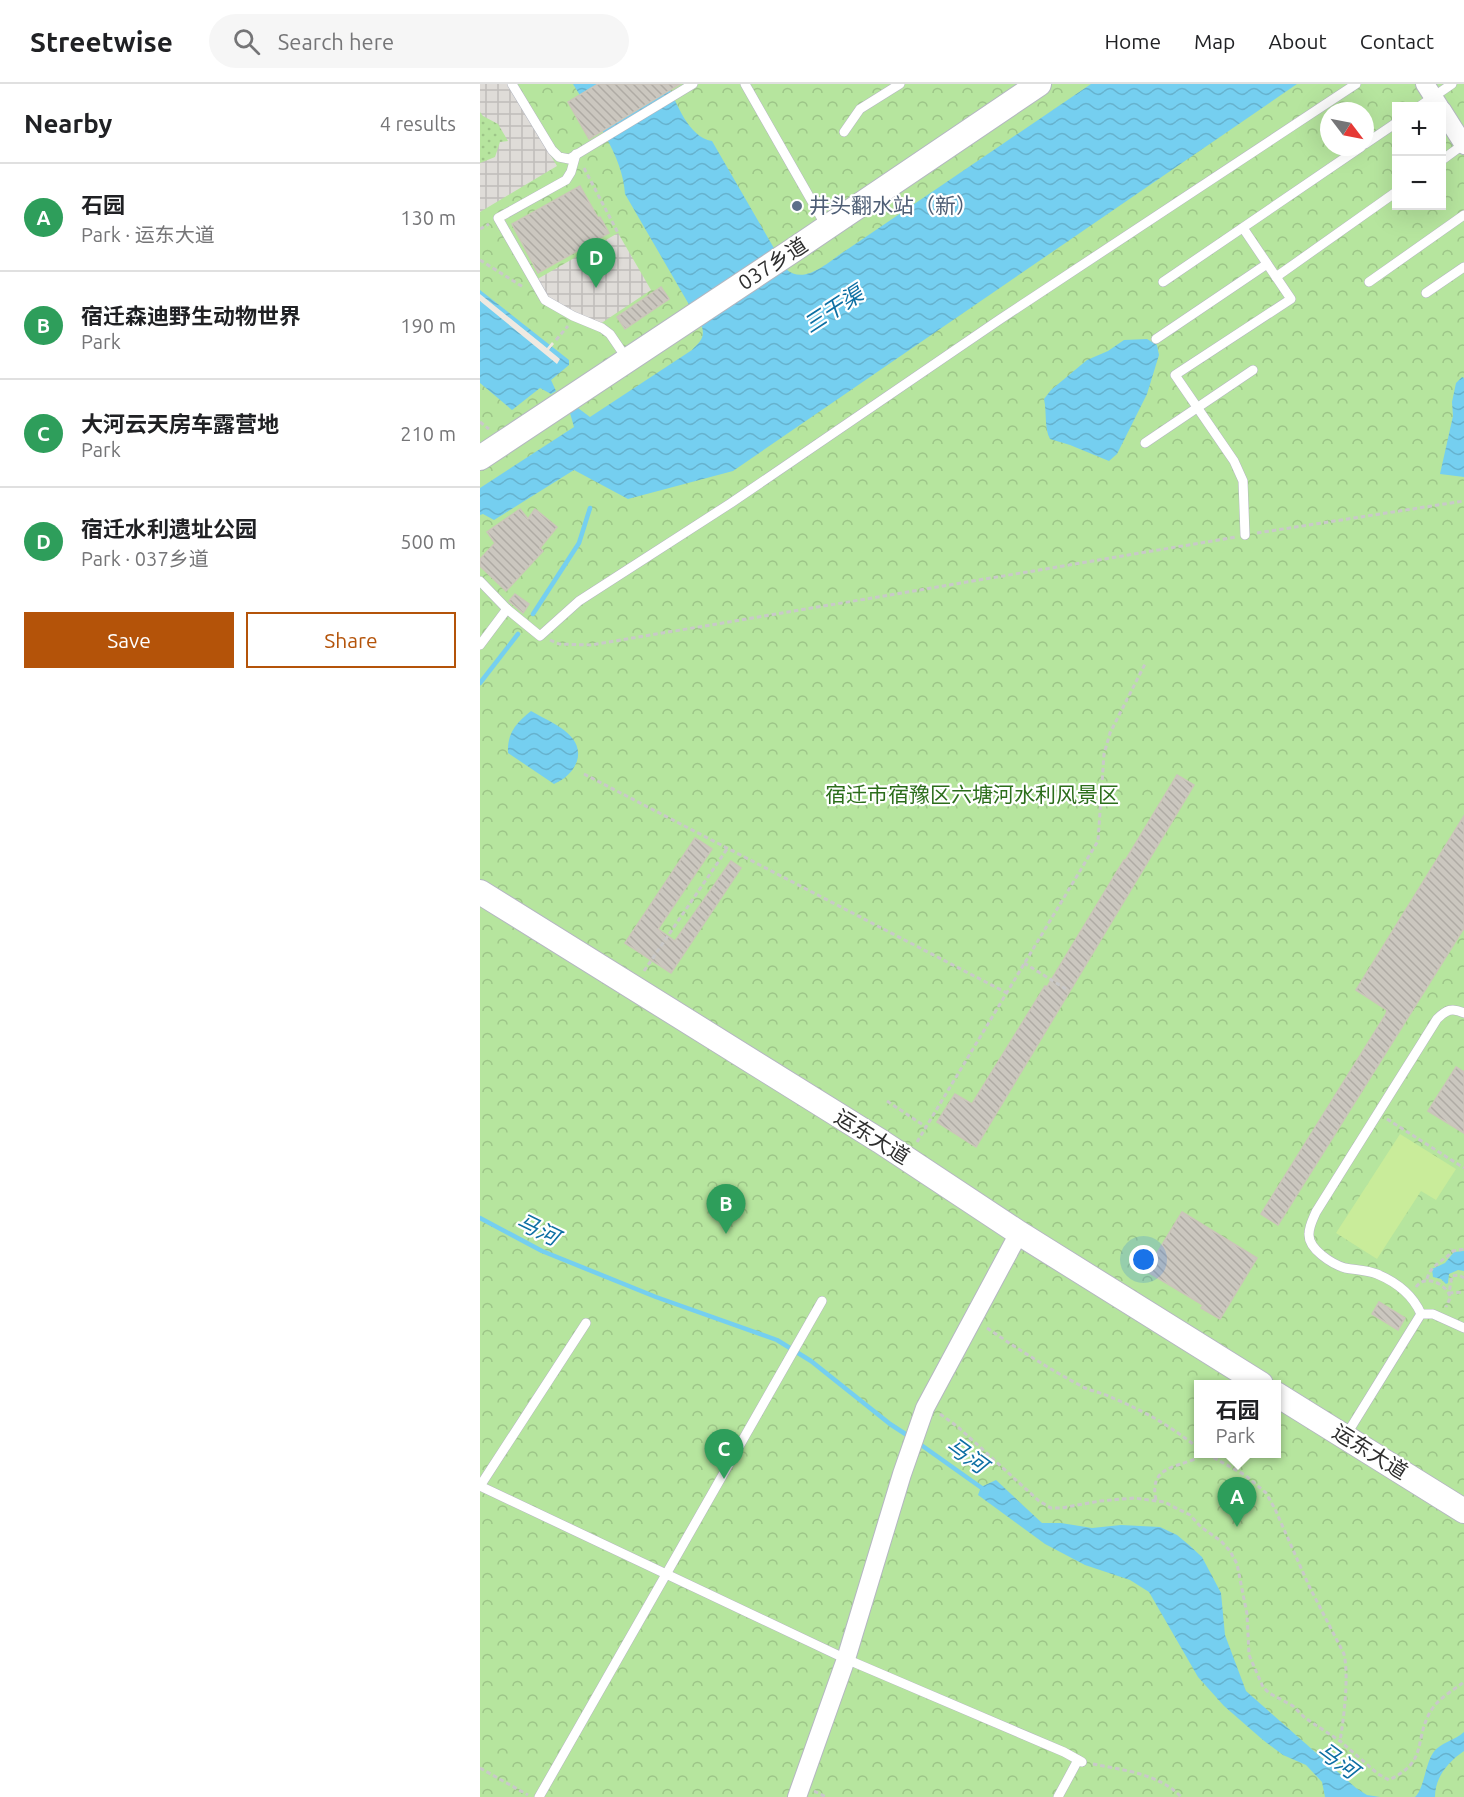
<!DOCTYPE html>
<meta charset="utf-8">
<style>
:root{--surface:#fff;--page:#f6f6f6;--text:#202124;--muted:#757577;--line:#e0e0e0;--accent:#b45309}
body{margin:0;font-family:Ubuntu,"Noto Sans SC",sans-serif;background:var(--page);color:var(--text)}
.controls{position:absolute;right:18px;top:18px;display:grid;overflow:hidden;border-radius:0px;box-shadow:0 6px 24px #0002}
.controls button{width:54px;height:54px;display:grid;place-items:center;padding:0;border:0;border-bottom:2px solid var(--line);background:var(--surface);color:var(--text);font:30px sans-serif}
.compass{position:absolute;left:840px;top:18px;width:54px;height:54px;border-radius:50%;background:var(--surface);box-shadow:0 6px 24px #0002;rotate:122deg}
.you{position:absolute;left:664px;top:1176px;width:21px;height:21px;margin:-15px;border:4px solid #fff;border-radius:50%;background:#1a73e8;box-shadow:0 0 0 9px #1a73e833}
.badge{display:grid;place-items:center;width:39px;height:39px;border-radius:50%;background:var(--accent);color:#fff;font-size:20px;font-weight:700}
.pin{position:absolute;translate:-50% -50px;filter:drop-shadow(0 2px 3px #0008)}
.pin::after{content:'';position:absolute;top:32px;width:21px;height:18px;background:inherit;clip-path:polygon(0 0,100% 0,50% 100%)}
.popup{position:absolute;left:714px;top:1296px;width:87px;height:78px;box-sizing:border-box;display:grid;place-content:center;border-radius:0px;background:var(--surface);filter:drop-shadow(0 2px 4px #0005);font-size:20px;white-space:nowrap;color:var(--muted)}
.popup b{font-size:22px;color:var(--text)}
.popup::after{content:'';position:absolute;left:50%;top:100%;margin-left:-12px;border:12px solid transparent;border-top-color:var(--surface)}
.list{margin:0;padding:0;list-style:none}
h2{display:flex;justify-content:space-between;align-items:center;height:78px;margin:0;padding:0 24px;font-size:26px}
h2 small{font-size:20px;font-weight:400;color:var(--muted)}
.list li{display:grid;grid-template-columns:39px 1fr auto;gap:18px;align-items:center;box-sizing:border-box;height:108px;padding:0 24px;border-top:2px solid var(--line)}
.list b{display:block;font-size:22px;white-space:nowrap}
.list p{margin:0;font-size:20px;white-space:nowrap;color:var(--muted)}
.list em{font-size:20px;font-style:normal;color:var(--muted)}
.actions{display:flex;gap:12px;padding:18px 24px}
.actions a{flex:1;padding:14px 0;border:2px solid var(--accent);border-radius:0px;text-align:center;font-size:21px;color:var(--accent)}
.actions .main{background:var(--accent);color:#fff}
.icon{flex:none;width:33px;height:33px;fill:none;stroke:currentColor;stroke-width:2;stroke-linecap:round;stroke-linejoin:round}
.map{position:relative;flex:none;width:984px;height:1713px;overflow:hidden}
header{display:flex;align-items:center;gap:36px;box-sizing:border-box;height:84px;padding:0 30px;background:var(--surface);border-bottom:2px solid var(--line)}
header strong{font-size:28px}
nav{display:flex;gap:33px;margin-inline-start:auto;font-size:21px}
.search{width:420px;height:54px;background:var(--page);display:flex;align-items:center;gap:15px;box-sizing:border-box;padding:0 21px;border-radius:33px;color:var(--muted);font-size:22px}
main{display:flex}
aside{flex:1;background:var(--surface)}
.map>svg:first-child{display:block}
</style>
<header>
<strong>Streetwise</strong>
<div class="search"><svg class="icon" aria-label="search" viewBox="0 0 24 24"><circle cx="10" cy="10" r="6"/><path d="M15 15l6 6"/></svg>Search here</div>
<nav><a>Home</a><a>Map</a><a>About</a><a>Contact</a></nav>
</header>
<main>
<aside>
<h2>Nearby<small>4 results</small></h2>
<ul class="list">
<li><span class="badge" style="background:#2e9e5b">A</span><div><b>石园</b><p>Park · 运东大道</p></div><em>130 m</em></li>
<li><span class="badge" style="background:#2e9e5b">B</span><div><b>宿迁森迪野生动物世界</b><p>Park</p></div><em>190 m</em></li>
<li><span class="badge" style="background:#2e9e5b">C</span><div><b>大河云天房车露营地</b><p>Park</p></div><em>210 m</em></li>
<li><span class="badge" style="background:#2e9e5b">D</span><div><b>宿迁水利遗址公园</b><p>Park · 037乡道</p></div><em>500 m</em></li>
</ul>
<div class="actions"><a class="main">Save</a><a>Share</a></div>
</aside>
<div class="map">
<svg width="984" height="1713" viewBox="0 0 984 1713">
<defs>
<pattern id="park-crowns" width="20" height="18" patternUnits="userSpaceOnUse" patternTransform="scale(1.5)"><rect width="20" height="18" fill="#b6e59e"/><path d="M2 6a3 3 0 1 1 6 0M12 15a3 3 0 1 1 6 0" fill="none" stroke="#9dc588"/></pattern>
<pattern id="garden-dots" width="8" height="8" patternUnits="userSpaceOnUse" patternTransform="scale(1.5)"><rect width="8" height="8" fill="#b6e59e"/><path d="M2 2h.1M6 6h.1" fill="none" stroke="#9dc588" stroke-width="1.8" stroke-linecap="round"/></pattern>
<pattern id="plaza-grid" width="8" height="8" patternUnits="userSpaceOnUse" patternTransform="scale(1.5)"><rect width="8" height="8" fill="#dfdcd8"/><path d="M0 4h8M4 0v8" fill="none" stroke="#c0bdba"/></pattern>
<pattern id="water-waves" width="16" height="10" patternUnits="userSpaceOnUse" patternTransform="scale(1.5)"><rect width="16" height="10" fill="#75cff0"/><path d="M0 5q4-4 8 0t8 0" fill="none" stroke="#66b2ce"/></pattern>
<pattern id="building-back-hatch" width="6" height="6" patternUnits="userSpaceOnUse" patternTransform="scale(1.5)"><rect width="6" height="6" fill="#cbc7bf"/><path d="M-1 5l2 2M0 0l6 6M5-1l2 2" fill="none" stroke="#afaba4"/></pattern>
</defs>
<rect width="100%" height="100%" fill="#efe9e1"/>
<path fill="url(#park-crowns)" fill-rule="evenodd" d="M0,0H984V1713H0ZM916,22H962V122H916ZM849,27H885V63H849ZM718,1300H796V1370H718Z"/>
<path fill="url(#garden-dots)" d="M0,28L3,32L18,40L28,58L15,73L0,79Z"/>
<path fill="#c9ec9a" d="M920,1050L976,1085L956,1116L941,1107L897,1175L856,1149Z"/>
<g fill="url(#plaza-grid)">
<path d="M0,0H28L77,82L0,128V79L15,73L20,58L28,57L18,40L3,32L0,28Z"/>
<path d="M138,149L171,206L117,242L81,227L54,197Z"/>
</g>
<g fill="url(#water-waves)">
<path d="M93,0H187C197,19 208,53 232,57L306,185C325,202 349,177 365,167L611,0H817L253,387L148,415L94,386L14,436L3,430L0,431V404L94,343L90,329L98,324L110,333L212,266C220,258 225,254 222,243L145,110C143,71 113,33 93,0Z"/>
<path d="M0,206L89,276V281L71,296L76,307L71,310L60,304L32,326L0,299Z"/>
<path d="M667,255L677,261L679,271L667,310L637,370L629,377L590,361L570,355C564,344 567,328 564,315L571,306L607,276L628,267L644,256Z"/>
<path d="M982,293L984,294V393L960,390L973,332L972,318L976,299Z"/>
<path d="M51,627C69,638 105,650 97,677C93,688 85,695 74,700L28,669C27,649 36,639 51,627Z"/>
<path d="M984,1167V1187L978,1186L969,1190L968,1199L966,1200L961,1195L953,1193L952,1185L965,1179L974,1168Z"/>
<path d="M516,1396L562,1439H581L612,1444L641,1441L680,1443L697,1451L709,1461L722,1473L741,1509L745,1551L766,1607L876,1704L887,1711L900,1713H845L842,1698L826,1681L803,1671L783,1656L744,1622L718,1593L669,1508L650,1496L605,1481L565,1460L498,1411L501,1403Z"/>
<path d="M984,1648V1667C968,1678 955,1693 955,1713H935C944,1705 945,1681 953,1669C959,1659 976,1656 984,1648Z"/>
</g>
<path fill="#efe9e1" d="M0,210L67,264L72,258L74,260L69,266L80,275L77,280L0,217Z"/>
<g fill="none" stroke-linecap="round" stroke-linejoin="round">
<g stroke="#75cff0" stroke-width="4.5">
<path d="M53,530L99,459L110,424"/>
<path d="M0,599L38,550"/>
<path d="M0,1134L62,1167L176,1213L297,1256L331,1277L410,1340L430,1353"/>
<path d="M437,1358L506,1407"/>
</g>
</g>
<g fill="url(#building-back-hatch)" stroke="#cbc5ba" stroke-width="1.5">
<path d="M118,0H200L109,55L88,18Z"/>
<path d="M100,102L118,134L120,133L129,149L58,189L32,140Z"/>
<path d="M181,203L189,215L145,245L137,233Z"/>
<path d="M40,425L48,435L55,425L77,443L60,464L63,467L26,507L0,482V475L15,459L7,448Z"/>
<path d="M35,510L49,520L43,529L29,517Z"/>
<path d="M697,691L714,701L496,1063L457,1038L475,1010L492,1020L565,902L567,903L644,776L645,777Z"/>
<path d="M984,732V844L798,1141L781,1130L906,930L907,926L876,906Z"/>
<path d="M215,754L232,765L178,845L195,857L251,777L261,784L191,889L145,859Z"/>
<path d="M976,983L984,988V1049L948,1027Z"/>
<path d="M702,1128L777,1174L740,1235L721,1224L723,1221L666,1187Z"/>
<path d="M899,1218L925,1234L918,1246L892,1230Z"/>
</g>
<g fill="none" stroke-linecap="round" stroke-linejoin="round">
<defs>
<g id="lane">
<path d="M32,0L72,66L79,73L89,75L213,0"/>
<path d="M265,0L346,142"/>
<path d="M940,22L972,0"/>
<path d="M364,48L380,25L420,0"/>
<path d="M885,60L916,39"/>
<path d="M96,70L91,88L86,96L18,134L65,216L93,232L122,244L130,250L147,275"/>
<path d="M962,76L984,60"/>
<path d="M763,144L811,215L695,291L754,377L763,397L765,451"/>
<path d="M796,193L916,108"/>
<path d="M683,198L881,63"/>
<path d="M889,198L984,131"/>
<path d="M946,209L984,183"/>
<path d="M676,255L787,180"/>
<path d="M665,359L773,286"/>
<path d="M0,497L27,525L60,552L99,517L251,419L519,236L876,0"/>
<path d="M0,561L27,525"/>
<path d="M941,1230C933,1211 916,1198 897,1190C887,1186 876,1186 865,1184C852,1180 828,1165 829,1150C829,1142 833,1135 836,1128L957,935C966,926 972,923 984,929"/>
<path d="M106,1239L0,1402L366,1575L584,1668L602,1678"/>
<path d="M865,1353L941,1230H953L984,1244"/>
<path d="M59,1713L342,1217"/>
<path d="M578,1713L598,1676"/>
</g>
<g id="street">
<path d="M945,0L959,22"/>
<path d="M962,26L984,61"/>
<path d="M317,1713L366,1575L422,1390L445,1324L539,1149"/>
</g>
<g id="secondary">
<path d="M0,374L312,167L559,0"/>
<path d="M0,808L400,1057L539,1149L781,1300"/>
<path d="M796,1310L984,1427"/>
</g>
</defs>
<use href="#lane" stroke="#b4b7c1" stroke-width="10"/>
<use href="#street" stroke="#b4b7c1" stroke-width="20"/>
<use href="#secondary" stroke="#b4b7c1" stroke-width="26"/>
<g stroke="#c9c9c9" stroke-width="3" stroke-dasharray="4.5 3" stroke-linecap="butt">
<path d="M104,84L138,149"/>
<path d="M0,145L9,140"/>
<path d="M0,176L43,203"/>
<path d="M76,256L88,242"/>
<path d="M0,338L9,345"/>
<path d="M777,449L984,417"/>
<path d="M70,556L79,560L111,561L756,453"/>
<path d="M104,690L527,909"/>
<path d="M544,879L586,905"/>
<path d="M164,887L247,765"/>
<path d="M407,1017L446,1043"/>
<path d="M907,1035L984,1084"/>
<path d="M437,1058L618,757L624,670L630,649L665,580"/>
<path d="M984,1194L979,1191L972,1192L969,1209L984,1208"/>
<path d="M947,1195C951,1180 963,1178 973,1167L984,1165"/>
<path d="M936,1203C947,1187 971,1205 970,1214C969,1217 967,1220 966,1223"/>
<path d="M507,1244C539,1266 571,1286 605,1304C615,1308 626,1310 635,1315C666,1328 692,1343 718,1364"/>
<path d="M460,1330L478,1343L559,1417L571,1424H581L620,1417L654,1414L684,1418L710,1431L721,1443L741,1457L750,1467L757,1480L767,1530L769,1571L783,1603L789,1609L813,1622L825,1634L860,1657L898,1690L909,1696C948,1677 934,1659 949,1630C956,1616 972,1607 984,1598"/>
<path d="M727,1370L765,1391L786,1409L795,1425L829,1502L864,1570C869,1593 864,1633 860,1657"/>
<path d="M676,1416C669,1384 693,1384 715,1375L718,1365"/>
<path d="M613,1680C643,1686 680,1690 701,1713"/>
<path d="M0,1684L48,1711"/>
<path d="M334,1707L346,1713"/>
</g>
<use href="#lane" stroke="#fff" stroke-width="9"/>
<use href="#street" stroke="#fff" stroke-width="18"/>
<use href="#secondary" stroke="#fff" stroke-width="24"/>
</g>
<circle fill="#5c6f8a" stroke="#fff" stroke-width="2" cx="317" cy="122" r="6"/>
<g text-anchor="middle" stroke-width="4.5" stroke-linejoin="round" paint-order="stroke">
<g font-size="21" fill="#4e5e75" stroke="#fff" text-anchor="start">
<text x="329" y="129">井头翻水站（新）</text>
</g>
<g font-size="21" fill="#2e2e2e" stroke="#fff">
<text transform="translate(293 180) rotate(-33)" y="7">037乡道</text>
<text transform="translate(392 1053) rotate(32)" y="7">运东大道</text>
<text transform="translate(890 1368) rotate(32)" y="7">运东大道</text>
</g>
<g font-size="21" fill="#2c6e1b" stroke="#fff">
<text x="492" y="718">宿迁市宿豫区六塘河水利风景区</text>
</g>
<g font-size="22" font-style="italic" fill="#0d6fa3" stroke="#fff">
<text transform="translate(353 225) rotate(-33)" y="8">三干渠</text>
<text transform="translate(58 1145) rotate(26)" y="8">马河</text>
<text transform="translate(487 1371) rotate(36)" y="8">马河</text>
<text transform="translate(858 1676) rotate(37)" y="8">马河</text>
</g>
</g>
</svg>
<div class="controls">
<button>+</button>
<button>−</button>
</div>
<svg class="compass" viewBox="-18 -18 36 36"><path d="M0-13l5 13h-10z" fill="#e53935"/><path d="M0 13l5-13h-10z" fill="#757577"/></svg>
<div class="you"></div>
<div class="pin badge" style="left:757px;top:1443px;background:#2e9e5b">A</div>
<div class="popup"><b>石园</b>Park</div>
<div class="pin badge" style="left:246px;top:1150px;background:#2e9e5b">B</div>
<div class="pin badge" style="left:244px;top:1395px;background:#2e9e5b">C</div>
<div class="pin badge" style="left:116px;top:204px;background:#2e9e5b">D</div>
</div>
</main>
